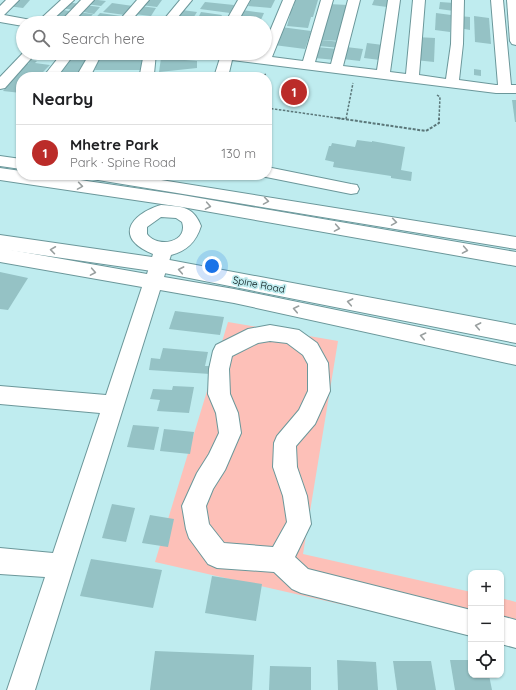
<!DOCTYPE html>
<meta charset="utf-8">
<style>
:root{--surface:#fff;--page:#f6f6f6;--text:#202124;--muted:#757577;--line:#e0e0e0;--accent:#bb2c29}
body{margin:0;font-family:Quicksand,sans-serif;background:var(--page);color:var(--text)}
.controls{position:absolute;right:12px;bottom:12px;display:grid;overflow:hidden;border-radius:8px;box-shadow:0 1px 3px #0004}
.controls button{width:36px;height:36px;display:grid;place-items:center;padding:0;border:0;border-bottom:1px solid var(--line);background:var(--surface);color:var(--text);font:20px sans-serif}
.you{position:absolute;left:212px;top:266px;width:14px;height:14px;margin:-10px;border:3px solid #fff;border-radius:50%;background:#1a73e8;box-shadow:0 0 0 6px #1a73e833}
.badge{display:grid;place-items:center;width:26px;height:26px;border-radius:50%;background:var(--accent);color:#fff;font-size:13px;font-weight:700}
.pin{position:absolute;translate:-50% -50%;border:2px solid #fff;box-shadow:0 1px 4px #0006}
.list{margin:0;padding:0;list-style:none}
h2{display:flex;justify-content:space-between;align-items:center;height:52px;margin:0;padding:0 16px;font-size:17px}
h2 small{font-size:13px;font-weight:400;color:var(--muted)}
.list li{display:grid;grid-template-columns:26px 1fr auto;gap:12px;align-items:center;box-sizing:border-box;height:56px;padding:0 16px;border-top:1px solid var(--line)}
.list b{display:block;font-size:15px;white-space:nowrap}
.list p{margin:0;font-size:13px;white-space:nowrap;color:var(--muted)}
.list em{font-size:13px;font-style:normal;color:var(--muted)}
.icon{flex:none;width:22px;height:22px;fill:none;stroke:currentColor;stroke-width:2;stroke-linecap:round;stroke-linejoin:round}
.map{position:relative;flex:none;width:516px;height:690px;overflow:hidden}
.search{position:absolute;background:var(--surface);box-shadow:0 1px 3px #0004;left:16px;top:16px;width:256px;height:44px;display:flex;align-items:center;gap:10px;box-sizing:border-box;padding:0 14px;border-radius:22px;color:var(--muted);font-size:15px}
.panel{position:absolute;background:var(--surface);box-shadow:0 1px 3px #0004;left:16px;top:72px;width:256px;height:108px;border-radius:16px}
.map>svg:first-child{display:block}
</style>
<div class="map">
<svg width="516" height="690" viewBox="0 0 516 690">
<rect width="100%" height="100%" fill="#bfecef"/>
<g fill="#fdc0b8">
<path d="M228,322L338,341L303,554L471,592V634L155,562Z"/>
<path d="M501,598L516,602V645L501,641Z"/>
</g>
<g fill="#95c2c5">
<path d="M14,0H30L23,8L8,6Z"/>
<path d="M89,0H98L106,1L101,6L86,4Z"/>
<path d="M145,0H162L157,7L141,5Z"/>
<path d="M251,0H275L271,8L248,6Z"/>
<path d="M295,0H318L313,17H311L308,28L287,26L290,15H285L287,8H293Z"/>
<path d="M374,0H388L387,7L372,5Z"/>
<path d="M65,2L81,4L75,10L59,8Z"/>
<path d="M205,2L234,5L230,13L200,9Z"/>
<path d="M440,2L454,3V11L439,9Z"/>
<path d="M112,3L133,6L125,15L103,12Z"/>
<path d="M328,4L348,5L342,41L320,40Z"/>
<path d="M84,5L100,7L94,14L78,11Z"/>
<path d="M140,6L156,8L151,16L134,14Z"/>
<path d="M57,9L75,12L69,18L51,15Z"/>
<path d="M182,10L197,12L190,23L175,22Z"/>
<path d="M242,10L264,13L260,22L238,20Z"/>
<path d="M77,12L93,14L86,22L70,20Z"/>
<path d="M201,12L222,15L217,23L196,22Z"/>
<path d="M100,13L121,16L115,23H91Z"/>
<path d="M436,13L451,15L450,32L435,30Z"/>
<path d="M132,16L153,19L149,23H127Z"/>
<path d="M459,16L470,17V30L459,28Z"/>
<path d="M474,16L489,18L491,44L475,42Z"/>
<path d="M281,27L311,31L305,49L274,45Z"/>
<path d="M416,37L435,38L434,62L415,60Z"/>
<path d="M321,40L341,42L340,48L319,46Z"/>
<path d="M367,43L383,45L380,60L364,58Z"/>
<path d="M316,47L338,49L336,60L314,58Z"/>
<path d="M346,47L363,49L360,61L343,59Z"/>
<path d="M43,53H58L54,58L40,56Z"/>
<path d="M77,53H93L79,77H54L64,63H68L72,56L75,57Z"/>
<path d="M100,53H144L140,70H95Z"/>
<path d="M161,58L197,61V68L159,72Z"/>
<path d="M31,60L37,61L35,63L50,65L38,77H21V93L3,91L7,86H3L22,63L28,64Z"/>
<path d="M474,69L481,70V76L474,75Z"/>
<path d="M512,100H516V122H515Z"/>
<path d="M357,140L372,142V141L405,147L401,170L412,172L411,181L391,178V176L333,167L334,162L325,160L329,146H331L332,143L355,147Z"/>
<path d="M0,272L28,278L8,310L0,309Z"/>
<path d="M175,311L224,317L220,335L169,329Z"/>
<path d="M163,348L208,352L205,366H212L210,374L149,370L151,358L160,359Z"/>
<path d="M173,386L194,387L189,413L157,411L160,400L150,399L153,389L172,390Z"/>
<path d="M133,425L159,427L154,450L127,447Z"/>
<path d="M164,429L194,432L190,454L160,451Z"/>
<path d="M112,504L135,508L126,542L102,538Z"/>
<path d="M150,515L174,519L168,547L142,543Z"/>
<path d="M91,559L162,570L153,608L80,596Z"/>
<path d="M212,576L262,584L256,621L205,613Z"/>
<path d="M155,651L254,655L252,690H150Z"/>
<path d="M337,660L376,662L378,690H338Z"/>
<path d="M450,660H471V675H489L492,690H455Z"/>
<path d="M393,661H431L436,690H397Z"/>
<path d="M270,666L311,667V690H269Z"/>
</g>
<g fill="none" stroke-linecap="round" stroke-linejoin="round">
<defs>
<g id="minor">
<path d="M6,0H19L4,15L31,20L33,23H23V26L0,22V6Z"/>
<path d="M61,0H74L49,23H36Z"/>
<path d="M81,0H94L72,23H59Z"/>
<path d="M137,0H149L129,23H117Z"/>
<path d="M180,0H192L173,23H161Z"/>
<path d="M238,0H250L237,23H225Z"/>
<path d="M283,0H295L272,57L303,61L321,0H333L315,62L331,64L348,0H360L343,66L377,70L388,0H400L390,72L406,74L413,0H425L419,75L446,79L451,44L452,0H464L463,44L459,80L496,85H498L491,0H503L511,85H516V93H496L232,60L228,77H214L220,58L203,56L202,53H239L259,56L261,53H265V43Z"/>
<path d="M507,0H516V45L512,44L510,41Z"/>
<path d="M23,53H36L5,88L0,89V77Z"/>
<path d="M62,53H75L57,77H43Z"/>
<path d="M90,53H102L90,77H76Z"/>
<path d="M144,53H156L154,74L152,77H138L140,74Z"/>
<path d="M0,156L21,159V169L0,166Z"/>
<path d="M267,167L351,184L357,185L359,189L357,193L351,194L261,176L267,175Z"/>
<path d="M90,175H130L516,237V249L98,180L92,179Z"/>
<path d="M161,205C181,207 193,205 201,226C196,242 187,251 171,255L164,277L234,289L516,347V365L234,303L160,290L35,690H7L45,577L0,574V548L53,553L100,413L0,404V386L106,395L142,287L0,262V248L147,274L153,254C115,239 128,215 161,205ZM161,217L176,218L182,222C189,242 158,249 147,234V227Z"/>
<path d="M270,325L299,330L317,343L328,363L330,391L315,424L296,446L297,467L307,496L311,524L295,557L308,569L471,610V636L301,593L292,589L274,572L217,568L208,564L189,538L186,529L182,506L197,473L209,454L219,433L216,413L208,394L209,369L213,351L216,345L248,329ZM270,341L287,343L303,355L308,364V391L299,410L277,436L274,443L273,467L283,496L287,522L273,547L224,543L209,524L206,506L213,489L225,470L241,433L238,413L230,394L229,369L232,356L258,343Z"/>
<path d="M501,616L516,620V648L501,644Z"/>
</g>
<g id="major">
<path d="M0,168L21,171V175H46L182,195L516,252V266L182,207L0,180Z"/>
<path d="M0,235L159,258L516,325V343L159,272L0,249Z"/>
</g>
</defs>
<use href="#minor" stroke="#6b979a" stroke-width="2"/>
<use href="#major" stroke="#6b979a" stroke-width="2"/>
<g stroke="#5b7779" stroke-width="1.5" stroke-dasharray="2.5 1.5" stroke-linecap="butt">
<path d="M260,77L266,74"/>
<path d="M437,95L440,97L439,119"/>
<path d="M267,108L344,119"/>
<path d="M346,119L353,83"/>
</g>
<path stroke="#5b7779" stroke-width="2" stroke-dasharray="3 1.5" stroke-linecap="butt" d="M337,118L426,131L439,123V118"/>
<use href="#minor" fill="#fff" fill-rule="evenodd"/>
<use href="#major" fill="#fff" fill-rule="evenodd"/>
</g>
<defs><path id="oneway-chevron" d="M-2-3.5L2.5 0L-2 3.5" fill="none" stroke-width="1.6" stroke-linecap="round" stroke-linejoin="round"/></defs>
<g stroke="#999f9f">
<use href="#oneway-chevron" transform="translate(80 186) rotate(9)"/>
<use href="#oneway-chevron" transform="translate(266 201) rotate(9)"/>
<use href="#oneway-chevron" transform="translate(208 206) rotate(10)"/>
<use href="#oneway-chevron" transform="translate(394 222) rotate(9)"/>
<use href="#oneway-chevron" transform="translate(337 228) rotate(10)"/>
<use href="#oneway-chevron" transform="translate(53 250) rotate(-172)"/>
<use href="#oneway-chevron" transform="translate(465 250) rotate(10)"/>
<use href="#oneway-chevron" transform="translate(181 270) rotate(-169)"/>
<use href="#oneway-chevron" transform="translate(93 272) rotate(10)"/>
<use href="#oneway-chevron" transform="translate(350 302) rotate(-169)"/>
<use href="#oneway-chevron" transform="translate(296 309) rotate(-168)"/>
<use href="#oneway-chevron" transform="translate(478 326) rotate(-169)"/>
<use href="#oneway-chevron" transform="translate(423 336) rotate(-168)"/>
</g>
<g text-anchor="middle" stroke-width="3.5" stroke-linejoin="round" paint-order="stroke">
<g font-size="10" fill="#010f10" stroke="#bfecef">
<text transform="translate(259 284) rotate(11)" y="4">Spine Road</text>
</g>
</g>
</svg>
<div class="controls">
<button>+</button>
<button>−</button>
<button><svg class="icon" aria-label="locate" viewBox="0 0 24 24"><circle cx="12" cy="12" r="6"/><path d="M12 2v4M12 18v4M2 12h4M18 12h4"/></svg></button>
</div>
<div class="you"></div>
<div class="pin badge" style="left:294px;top:92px">1</div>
<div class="search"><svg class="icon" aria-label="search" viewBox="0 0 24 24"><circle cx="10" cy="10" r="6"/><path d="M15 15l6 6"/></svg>Search here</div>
<section class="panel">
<h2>Nearby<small></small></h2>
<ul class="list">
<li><span class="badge">1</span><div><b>Mhetre Park</b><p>Park · Spine Road</p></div><em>130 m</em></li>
</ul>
</section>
</div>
